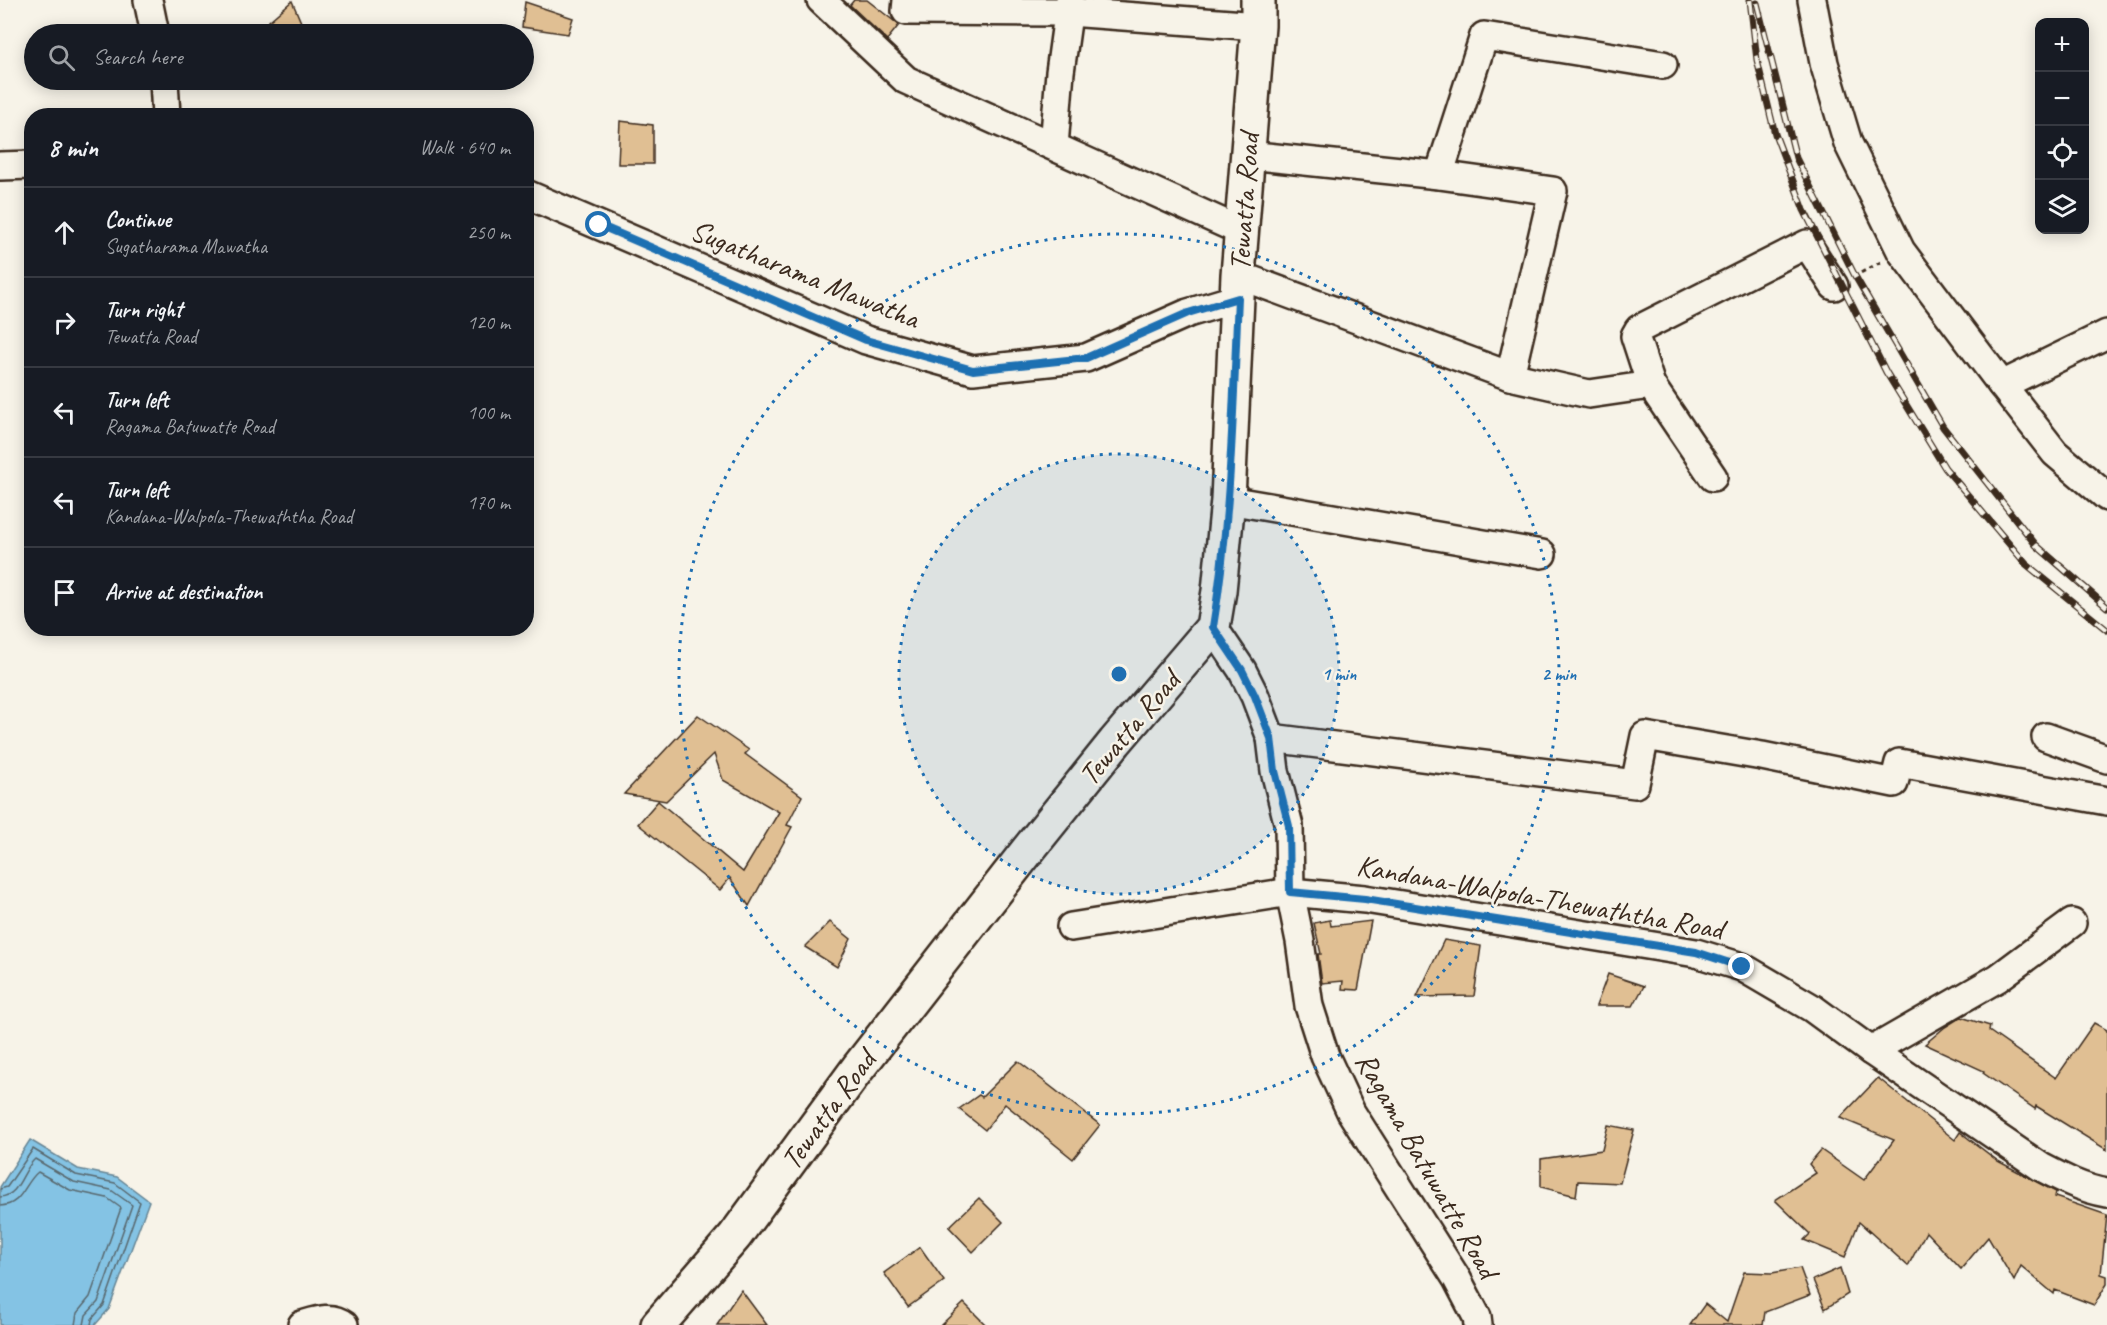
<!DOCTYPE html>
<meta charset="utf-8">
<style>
:root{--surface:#171b24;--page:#20242c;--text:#f1f3f6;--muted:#9ea1a6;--line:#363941}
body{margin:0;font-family:Caveat,sans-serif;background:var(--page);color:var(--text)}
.controls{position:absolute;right:18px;top:18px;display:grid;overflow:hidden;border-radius:12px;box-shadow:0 3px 15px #0003}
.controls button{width:54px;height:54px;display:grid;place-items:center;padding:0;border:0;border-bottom:2px solid var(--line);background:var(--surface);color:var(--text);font:30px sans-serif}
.stop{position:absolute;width:18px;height:18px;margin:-14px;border:4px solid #1f6fb2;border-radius:50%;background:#fff}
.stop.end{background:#1f6fb2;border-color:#fff;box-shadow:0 2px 6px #0008}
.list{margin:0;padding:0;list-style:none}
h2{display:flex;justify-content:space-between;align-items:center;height:78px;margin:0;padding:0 24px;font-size:26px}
h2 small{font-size:20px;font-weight:400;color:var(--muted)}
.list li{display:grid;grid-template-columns:39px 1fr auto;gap:18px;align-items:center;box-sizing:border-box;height:90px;padding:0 24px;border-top:2px solid var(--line)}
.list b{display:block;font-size:22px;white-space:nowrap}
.list p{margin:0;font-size:20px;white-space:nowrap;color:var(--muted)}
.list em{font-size:20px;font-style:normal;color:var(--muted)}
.icon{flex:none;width:33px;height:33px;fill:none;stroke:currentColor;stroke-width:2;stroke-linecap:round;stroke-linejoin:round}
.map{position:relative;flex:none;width:2107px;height:1325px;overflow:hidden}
.search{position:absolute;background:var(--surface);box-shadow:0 3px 15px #0003;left:24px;top:24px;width:510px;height:66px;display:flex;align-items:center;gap:15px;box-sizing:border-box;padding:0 21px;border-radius:33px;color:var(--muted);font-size:22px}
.panel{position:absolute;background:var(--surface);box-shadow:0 3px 15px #0003;left:24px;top:108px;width:510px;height:528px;border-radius:24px}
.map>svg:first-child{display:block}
</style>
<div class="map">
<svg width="2107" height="1325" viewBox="0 0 2107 1325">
<rect width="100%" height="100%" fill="#f7f3e8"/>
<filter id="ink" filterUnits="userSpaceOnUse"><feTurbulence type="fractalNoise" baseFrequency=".0167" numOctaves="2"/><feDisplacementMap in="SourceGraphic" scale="12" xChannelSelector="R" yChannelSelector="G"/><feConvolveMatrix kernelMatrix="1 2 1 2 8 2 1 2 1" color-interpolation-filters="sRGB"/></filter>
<g filter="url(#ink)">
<path fill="#84c3e4" stroke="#678695" stroke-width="1.5" d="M30,1140L78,1169L117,1177L149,1201L109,1309L95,1325H0V1187Z"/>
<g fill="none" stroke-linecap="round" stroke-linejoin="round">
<g stroke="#58676d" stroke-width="1.5">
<path d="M0,1189L7,1187L33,1149L76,1175L115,1183L140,1202L104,1305L92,1319L91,1325"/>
<path d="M0,1197C20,1196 22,1170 35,1159L74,1182L111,1190L132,1205L98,1302L86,1315L84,1325"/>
<path d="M0,1206C23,1205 24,1183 38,1172L70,1190L107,1198L121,1208L90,1297L77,1313L75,1325"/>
</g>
</g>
<g fill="#e0bf93" stroke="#3b2a1e" stroke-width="1.5">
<path d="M854,0H867L899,25L887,40L850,5Z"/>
<path d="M292,1L306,34H254Z"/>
<path d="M525,2L573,18L568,34L522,27Z"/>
<path d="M620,121L653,125V164H618Z"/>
<path d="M698,715L749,750L745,754L802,796L787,825L792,827L749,906L730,878L720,890L638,824L658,801L743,872L779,812L723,780L714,754L666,801L624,794Z"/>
<path d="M1330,920L1331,926L1371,921L1358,990L1342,989L1343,981L1322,983L1318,954H1321L1314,923Z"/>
<path d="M830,922L851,939L837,967L805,947Z"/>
<path d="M1444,940L1481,946L1474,996L1417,997Z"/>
<path d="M1608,974L1644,986L1633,1006H1596Z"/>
<path d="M1961,1017L1990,1026L1989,1031L2056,1078L2094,1023L2107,1030V1150L2036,1106L2035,1109L1983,1073L1984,1071L1925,1044L1945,1027Z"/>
<path d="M1018,1061L1100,1125L1073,1159L1005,1104L985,1130L959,1109L979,1095L982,1097Z"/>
<path d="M1878,1078L1955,1140L1960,1132L1998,1161L2056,1192L2055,1197L2107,1215L2101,1274L2107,1276V1284L2094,1305L2055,1290L2054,1294L2021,1266L2014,1281L1988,1237L1961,1269L1926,1232L1908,1266L1859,1222L1845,1257L1804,1240L1810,1234L1775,1200L1816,1173L1809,1164L1821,1150L1864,1180L1894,1140L1840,1118Z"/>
<path d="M1608,1125L1634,1130L1620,1183L1578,1181L1576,1196L1541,1187V1159L1602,1150Z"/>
<path d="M979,1198L1003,1222L973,1252L949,1227Z"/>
<path d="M920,1247L944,1281L908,1307L884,1273Z"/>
<path d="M1800,1268L1810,1295L1765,1312L1763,1325H1690L1705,1304L1727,1322L1744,1272L1772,1273Z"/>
<path d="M1840,1268L1848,1294L1825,1309L1813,1280Z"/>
<path d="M741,1290L767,1325H717Z"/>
<path d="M964,1303L986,1325H941Z"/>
</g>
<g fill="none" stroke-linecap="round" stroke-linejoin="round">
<defs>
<g id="minor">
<path d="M148,0L155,34"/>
<path d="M821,0L906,80L1241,231"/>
<path d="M907,0L906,11L1069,12L1258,26"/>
<path d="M1812,0L1824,63L1848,143L1901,251L2002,385L2107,334"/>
<path d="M164,80L166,116"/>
<path d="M1054,146L1060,72L1070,0"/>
<path d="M1248,155L1439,175L1484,36L1663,65"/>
<path d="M0,166L32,165"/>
<path d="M1439,175L1553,191L1510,376"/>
<path d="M526,194L866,340L973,370L1086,358L1188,313L1238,298"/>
<path d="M1238,275L1510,376L1589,394L1651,385L1635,336L1639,329L1807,244L1834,286"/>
<path d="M1651,385L1713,477"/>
<path d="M2002,385L2055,453L2107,497"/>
<path d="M1228,500L1542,554"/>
<path d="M1213,627L1242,670L1255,696L1271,738L1275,771L1289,826L1290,892L1300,941L1309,1006L1325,1056L1351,1112L1457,1279L1477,1317L1478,1325"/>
<path d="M2046,737L2107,759"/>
<path d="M1271,738L1635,784L1645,736L1762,756L1894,783L1899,763L2107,801"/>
<path d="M1071,927L1290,892L1365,899L1696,953L1742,967L1812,1008L1871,1051L2041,1167C2062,1178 2083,1189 2107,1193"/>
<path d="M1871,1051L1998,978L2072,923"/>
<path d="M302,1325C316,1321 331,1315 344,1325"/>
</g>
<path id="major" d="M658,1325L735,1236L858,1068L1028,850L1115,742L1213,627L1219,591L1228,500L1238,275L1258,26V0"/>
</defs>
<use href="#minor" stroke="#3b2a1e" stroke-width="32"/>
<use href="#major" stroke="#3b2a1e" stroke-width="38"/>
<path stroke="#3b2a1e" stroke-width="3" stroke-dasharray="4.5 4.5" stroke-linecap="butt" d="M1853,277L1881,262"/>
<use href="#minor" stroke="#f7f3e8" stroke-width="27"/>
<use href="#major" stroke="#f7f3e8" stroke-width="33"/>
<defs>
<g id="rail">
<path d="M1750,0L1757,60L1775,134L1804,210L1886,372L1945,468L2026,564L2107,630"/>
<path d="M1757,3L1796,158L1855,276L1943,427L2036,545L2107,607"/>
</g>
</defs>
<use href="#rail" stroke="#3b2a1e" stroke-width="7"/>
<use href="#rail" stroke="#f7f3e8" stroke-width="4.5" stroke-dasharray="14" stroke-linecap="butt"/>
</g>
</g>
<g fill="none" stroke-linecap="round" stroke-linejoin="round" filter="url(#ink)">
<path stroke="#1f6fb2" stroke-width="8" d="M599,225L866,340L973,370L1086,358L1188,313L1238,298C1233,408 1231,518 1213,627L1242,670L1255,696L1271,738L1275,771L1289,826L1290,892L1365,899L1696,952L1742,967"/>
</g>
<circle cx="1119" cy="674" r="220" fill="#1f6fb2" fill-opacity=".12"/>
<g fill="none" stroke="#1f6fb2" stroke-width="3" stroke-dasharray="3 6">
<circle cx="1119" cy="674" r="220"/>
<circle cx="1119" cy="674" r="440"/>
</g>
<g text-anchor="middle" stroke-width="5" stroke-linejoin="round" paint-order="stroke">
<g font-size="30" fill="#3b2a1e" stroke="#f7f3e8">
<text transform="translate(1244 202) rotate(-86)" y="10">Tewatta Road</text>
<text transform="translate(805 274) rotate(22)" y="10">Sugatharama Mawatha</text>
<text transform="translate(1129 728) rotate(-50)" y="10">Tewatta Road</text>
<text transform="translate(1540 897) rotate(10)" y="10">Kandana-Walpola-Thewaththa Road</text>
<text transform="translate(828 1110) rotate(-54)" y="10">Tewatta Road</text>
<text transform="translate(1427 1165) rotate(60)" y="10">Ragama Batuwatte Road</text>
</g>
</g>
<circle cx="1119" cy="674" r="9" fill="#1f6fb2" stroke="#f7f3e8" stroke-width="3"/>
<g font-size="18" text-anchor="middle" font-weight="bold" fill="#1f6fb2" stroke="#f7f3e8" stroke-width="5" stroke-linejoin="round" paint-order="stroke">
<text x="1339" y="680">1 min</text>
<text x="1559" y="680">2 min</text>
</g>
</svg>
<div class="controls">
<button>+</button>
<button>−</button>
<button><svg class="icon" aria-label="locate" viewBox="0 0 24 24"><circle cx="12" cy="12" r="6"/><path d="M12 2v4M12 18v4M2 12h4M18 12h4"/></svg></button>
<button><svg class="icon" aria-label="layers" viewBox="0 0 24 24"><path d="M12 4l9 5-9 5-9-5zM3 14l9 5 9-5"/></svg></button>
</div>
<div class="stop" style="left:599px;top:225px"></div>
<div class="stop end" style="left:1742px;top:967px"></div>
<div class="search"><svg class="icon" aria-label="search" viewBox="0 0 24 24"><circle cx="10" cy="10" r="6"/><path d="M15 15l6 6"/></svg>Search here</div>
<section class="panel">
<h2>8 min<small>Walk · 640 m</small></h2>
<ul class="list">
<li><svg class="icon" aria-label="ahead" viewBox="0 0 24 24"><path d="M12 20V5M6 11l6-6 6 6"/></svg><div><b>Continue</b><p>Sugatharama Mawatha</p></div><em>250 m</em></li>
<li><svg class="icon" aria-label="right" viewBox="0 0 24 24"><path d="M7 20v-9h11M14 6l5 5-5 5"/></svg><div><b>Turn right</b><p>Tewatta Road</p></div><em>120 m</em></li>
<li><svg class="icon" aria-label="left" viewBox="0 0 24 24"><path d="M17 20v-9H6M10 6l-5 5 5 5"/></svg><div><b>Turn left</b><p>Ragama Batuwatte Road</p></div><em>100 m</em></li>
<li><svg class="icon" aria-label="left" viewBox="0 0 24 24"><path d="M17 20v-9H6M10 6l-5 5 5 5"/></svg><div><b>Turn left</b><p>Kandana-Walpola-Thewaththa Road</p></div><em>170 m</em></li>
<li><svg class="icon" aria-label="arrive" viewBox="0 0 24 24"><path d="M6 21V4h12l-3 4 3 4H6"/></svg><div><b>Arrive at destination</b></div></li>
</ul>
</section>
</div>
